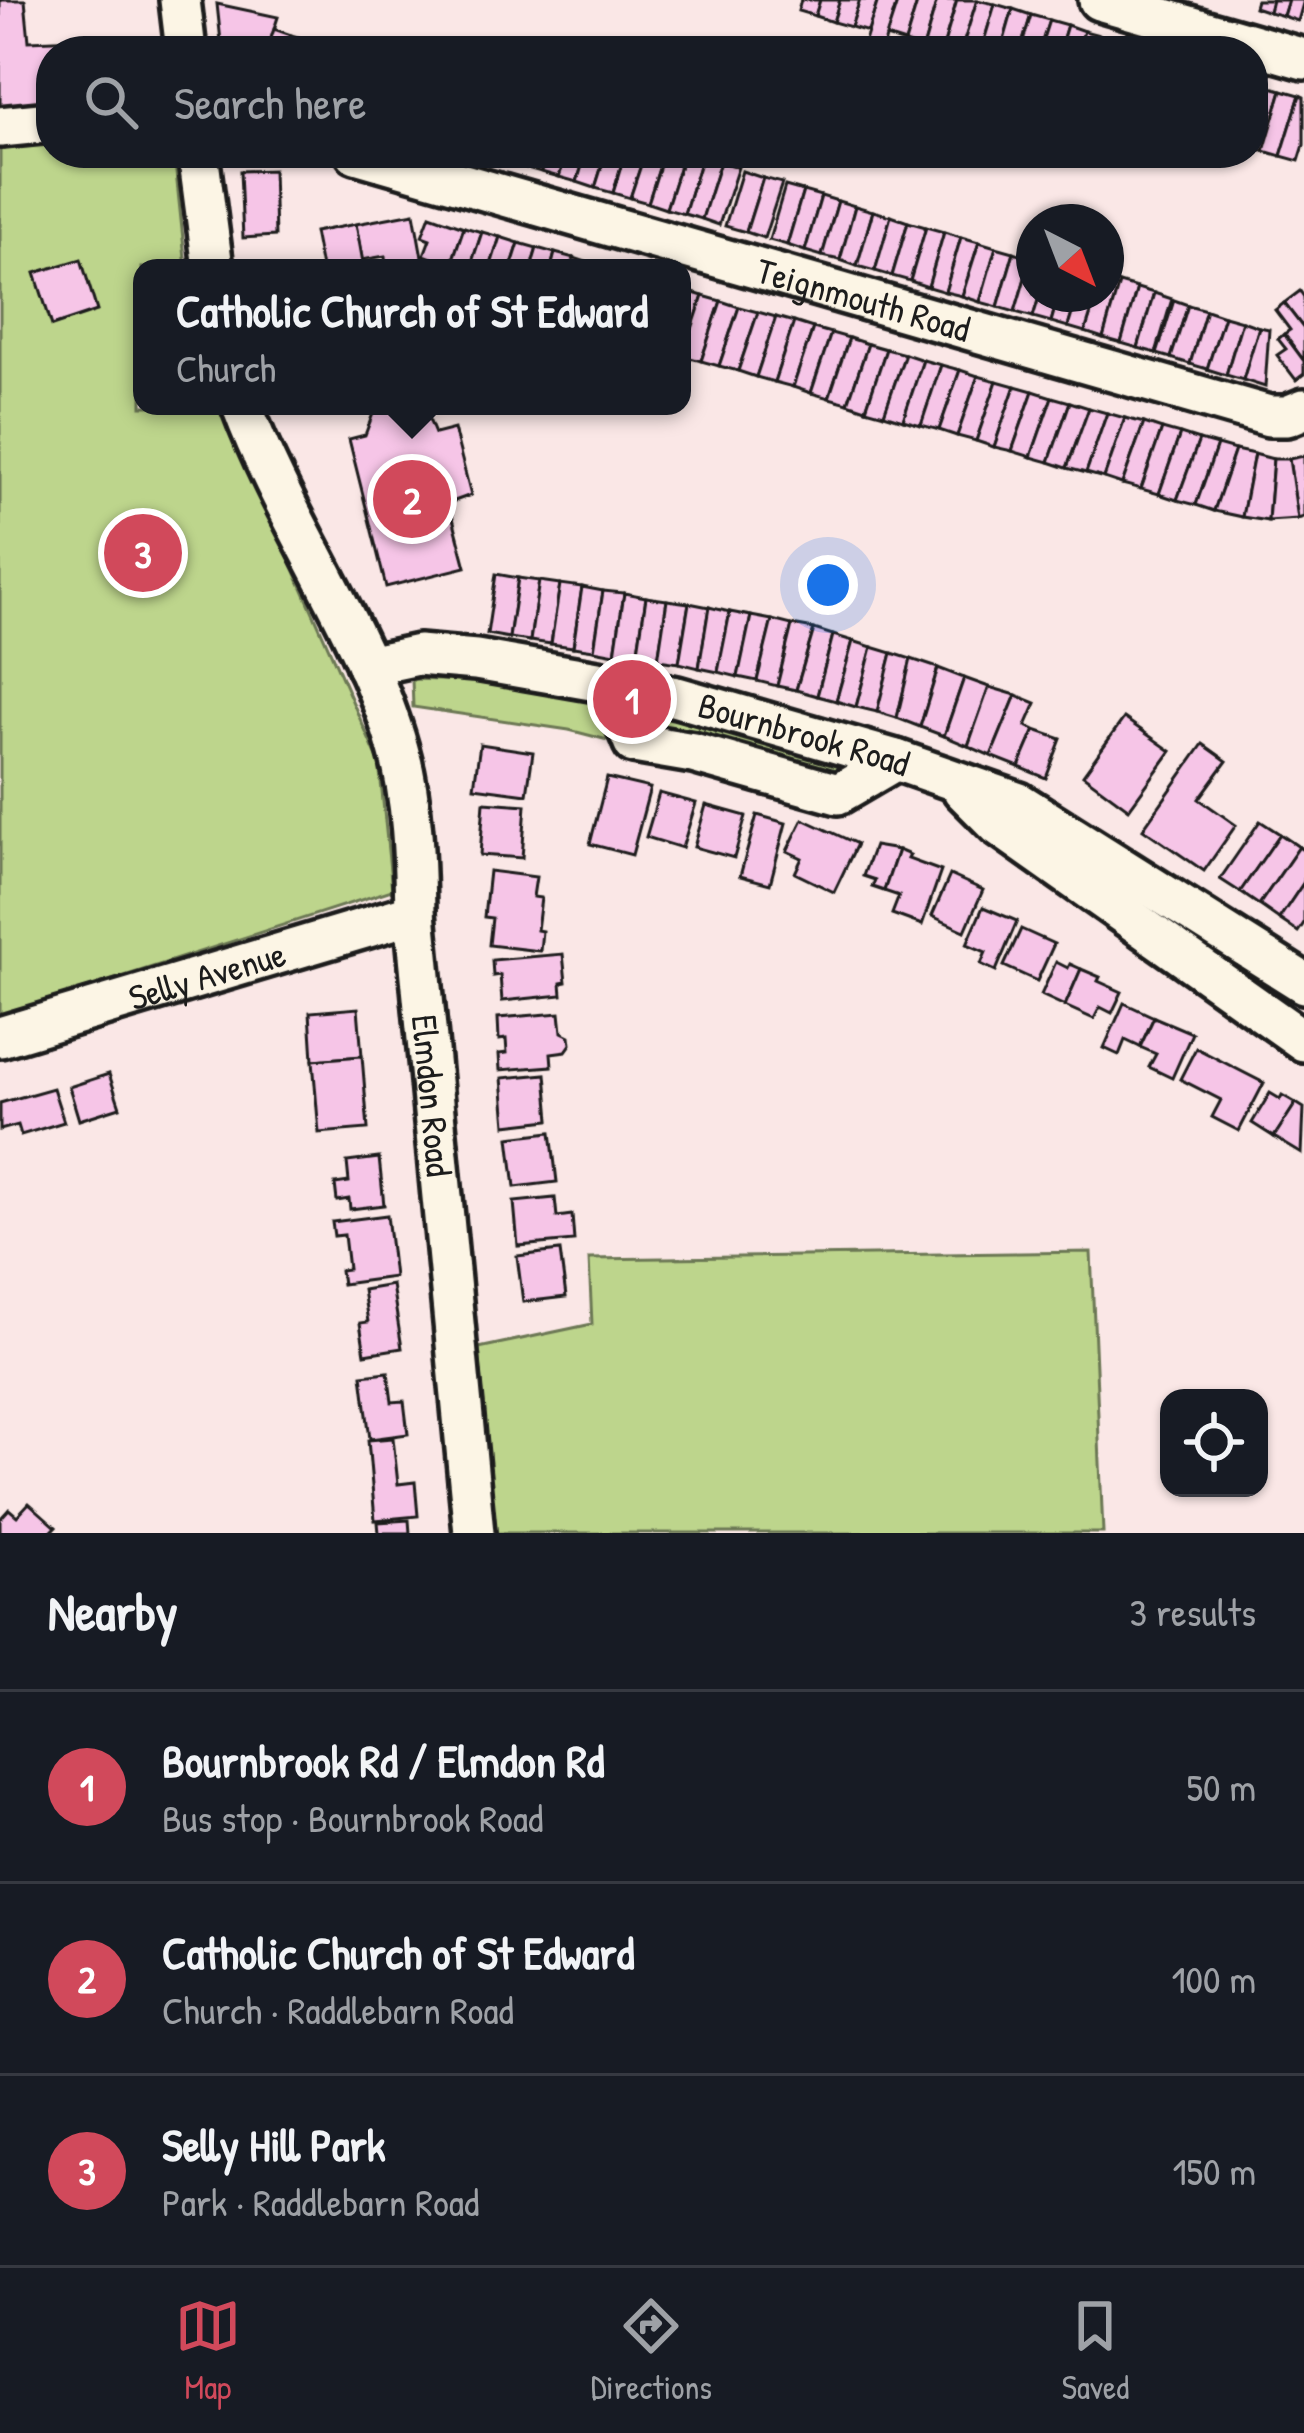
<!DOCTYPE html>
<meta charset="utf-8">
<style>
:root{--surface:#171b24;--page:#242831;--text:#f1f3f6;--muted:#9ea1a6;--line:#363941;--accent:#d1495b}
body{margin:0;font-family:"Patrick Hand",sans-serif;background:var(--page);color:var(--text)}
.controls{position:absolute;right:36px;bottom:36px;display:grid;overflow:hidden;border-radius:24px;box-shadow:0 3px 9px #0004}
.controls button{width:108px;height:108px;display:grid;place-items:center;padding:0;border:0;border-bottom:3px solid var(--line);background:var(--surface);color:var(--text);font:60px sans-serif}
.compass{position:absolute;left:1016px;top:204px;width:108px;height:108px;border-radius:50%;background:var(--surface);box-shadow:0 3px 9px #0004;rotate:138deg}
.you{position:absolute;left:828px;top:585px;width:42px;height:42px;margin:-30px;border:9px solid #fff;border-radius:50%;background:#1a73e8;box-shadow:0 0 0 18px #1a73e833}
.badge{display:grid;place-items:center;width:78px;height:78px;border-radius:50%;background:var(--accent);color:#fff;font-size:39px;font-weight:700}
.pin{position:absolute;translate:-50% -50%;border:6px solid #fff;box-shadow:0 3px 12px #0006}
.popup{position:absolute;left:133px;top:259px;width:558px;height:156px;box-sizing:border-box;display:grid;place-content:center;border-radius:24px;background:var(--surface);filter:drop-shadow(0 3px 9px #0005);font-size:39px;white-space:nowrap;color:var(--muted)}
.popup b{font-size:45px;color:var(--text)}
.popup::after{content:'';position:absolute;left:50%;top:100%;margin-left:-24px;border:24px solid transparent;border-top-color:var(--surface)}
.list{margin:0;padding:0;list-style:none}
h2{display:flex;justify-content:space-between;align-items:center;height:156px;margin:0;padding:0 48px;font-size:51px}
h2 small{font-size:39px;font-weight:400;color:var(--muted)}
.list li{display:grid;grid-template-columns:78px 1fr auto;gap:36px;align-items:center;box-sizing:border-box;height:192px;padding:0 48px;border-top:3px solid var(--line)}
.list b{display:block;font-size:45px;white-space:nowrap}
.list p{margin:0;font-size:39px;white-space:nowrap;color:var(--muted)}
.list em{font-size:39px;font-style:normal;color:var(--muted)}
.icon{flex:none;width:66px;height:66px;fill:none;stroke:currentColor;stroke-width:2;stroke-linecap:round;stroke-linejoin:round}
.map{position:relative;flex:none;width:1304px;height:1533px;overflow:hidden}
.search{position:absolute;background:var(--surface);box-shadow:0 3px 9px #0004;left:36px;right:36px;top:36px;height:132px;display:flex;align-items:center;gap:30px;box-sizing:border-box;padding:0 42px;border-radius:48px;color:var(--muted);font-size:45px}
.sheet{height:732px;background:var(--surface)}
nav{display:flex;justify-content:space-around;align-items:center;box-sizing:border-box;height:168px;border-top:3px solid var(--line);background:var(--surface);font-size:33px;color:var(--muted)}
nav a{display:grid;justify-items:center;gap:6px}
nav .on{color:var(--accent)}
.map>svg:first-child{display:block}
</style>
<div class="map">
<svg width="1304" height="1533" viewBox="0 0 1304 1533">
<rect width="100%" height="100%" fill="#fae7e6"/>
<filter id="ink" filterUnits="userSpaceOnUse"><feTurbulence type="fractalNoise" baseFrequency=".00833" numOctaves="2"/><feDisplacementMap in="SourceGraphic" scale="24" xChannelSelector="R" yChannelSelector="G"/><feConvolveMatrix kernelMatrix="1 2 1 2 8 2 1 2 1" color-interpolation-filters="sRGB"/></filter>
<g filter="url(#ink)">
<g fill="#bdd58c" stroke="#6c7854" stroke-width="3">
<path d="M51,125V153H174L186,268H142V406H222L379,762L392,890L0,1016V128Z"/>
<path d="M412,679L606,686L631,746L569,730L413,707Z"/>
<path d="M613,685L890,761L838,790L635,740Z"/>
<path d="M1091,1252L1103,1533H495L479,1348L592,1324L589,1259Z"/>
</g>
<g fill="#f6c5e7" stroke="#1c1c1c" stroke-width="3">
<path d="M0,0H25L29,41L79,39L77,51H51V109L0,112Z"/>
<path d="M801,0H820L815,16L798,11Z"/>
<path d="M820,0H840L833,22L815,16Z"/>
<path d="M840,0H860L851,27L833,22Z"/>
<path d="M860,0H878L868,32L851,27Z"/>
<path d="M878,0H898L882,51H862Z"/>
<path d="M898,0H918L905,43L886,37Z"/>
<path d="M918,0H937L923,49L905,43Z"/>
<path d="M937,0H957L942,51H931L923,49Z"/>
<path d="M957,0H977L961,51H942Z"/>
<path d="M977,0L995,4L981,51H961Z"/>
<path d="M1256,0H1272L1269,12L1254,7Z"/>
<path d="M1272,0H1288L1283,16L1269,12Z"/>
<path d="M1288,0H1304L1298,21L1283,16Z"/>
<path d="M217,4L278,17L267,51H222Z"/>
<path d="M995,4L1013,9L1001,51H981Z"/>
<path d="M1013,9L1031,15L1020,51H1001Z"/>
<path d="M1031,15L1049,20L1039,51H1020Z"/>
<path d="M1049,20L1067,25L1059,51H1039Z"/>
<path d="M1067,25L1084,31L1078,51H1059Z"/>
<path d="M274,29L291,35L286,51H267Z"/>
<path d="M1084,31L1103,36L1098,51H1078Z"/>
<path d="M291,35L309,40L306,51H286Z"/>
<path d="M1103,36L1120,42L1118,51H1098Z"/>
<path d="M309,40L327,45L325,51H306Z"/>
<path d="M1253,81L1264,85L1253,120Z"/>
<path d="M1264,85L1282,90L1264,151L1253,147V120Z"/>
<path d="M1282,90L1300,95L1281,156L1264,151Z"/>
<path d="M1300,95L1304,97V145L1299,161L1281,156Z"/>
<path d="M508,153H528L523,167L505,161Z"/>
<path d="M528,153H547L541,172L523,167Z"/>
<path d="M547,153H567L559,177L541,172Z"/>
<path d="M567,153H586L577,182L559,177Z"/>
<path d="M586,153H606L595,188L577,182Z"/>
<path d="M606,153H625L613,193L595,188Z"/>
<path d="M625,153H645L630,198L613,193Z"/>
<path d="M645,153H664L648,203L630,198Z"/>
<path d="M664,153H684L666,209L648,203Z"/>
<path d="M684,153L702,156L684,214L666,209Z"/>
<path d="M702,156L720,162L702,219L684,214Z"/>
<path d="M720,162L738,167L719,225L702,219Z"/>
<path d="M273,170L275,236L243,238L240,171Z"/>
<path d="M742,171L763,178L746,232L725,226Z"/>
<path d="M763,178L782,183L764,238L746,232Z"/>
<path d="M785,186L803,191L787,245L769,240Z"/>
<path d="M803,191L821,196L805,251L787,245Z"/>
<path d="M821,196L838,201L822,256L805,251Z"/>
<path d="M838,201L855,206L840,260L822,256Z"/>
<path d="M855,206L873,211L857,266L840,260Z"/>
<path d="M873,211L891,216L875,271L857,266Z"/>
<path d="M414,213L424,268H376L386,266L385,256L362,260L356,224Z"/>
<path d="M430,215L464,227L451,265L424,255L430,239L422,236Z"/>
<path d="M891,216L908,222L892,276L875,271Z"/>
<path d="M908,222L926,227L910,281L892,276Z"/>
<path d="M356,224L364,268H321L314,232Z"/>
<path d="M464,227L482,232L470,268H450Z"/>
<path d="M926,227L944,232L928,287L910,281Z"/>
<path d="M482,232L500,237L490,268H470Z"/>
<path d="M944,232L961,237L945,292L928,287Z"/>
<path d="M500,237L519,243L511,268H490Z"/>
<path d="M961,237L979,242L962,296L945,292Z"/>
<path d="M979,242L996,247L980,302L962,296Z"/>
<path d="M519,243L537,248L531,268H511Z"/>
<path d="M996,247L1014,252L998,307L980,302Z"/>
<path d="M537,248L555,253L551,268H531Z"/>
<path d="M1014,252L1031,258L1015,312L998,307Z"/>
<path d="M555,253L574,258L571,268H551Z"/>
<path d="M574,258L592,264L591,268H571Z"/>
<path d="M1031,258H1034V294H1040L1033,317L1015,312Z"/>
<path d="M81,259L97,311L52,326L35,273Z"/>
<path d="M1106,279L1119,283L1103,338L1085,332L1097,294H1106Z"/>
<path d="M1119,283L1137,288L1121,343L1103,338Z"/>
<path d="M1137,288L1154,293L1138,348L1121,343Z"/>
<path d="M684,290L703,296L683,356L682,297Z"/>
<path d="M1300,291L1304,297V329L1284,303Z"/>
<path d="M1154,293L1172,299L1156,353L1138,348Z"/>
<path d="M1040,294H1059L1051,322L1033,317Z"/>
<path d="M1059,294H1078L1068,327L1051,322Z"/>
<path d="M1078,294H1097L1085,332L1068,327Z"/>
<path d="M703,296L721,301L701,361L683,356Z"/>
<path d="M1174,300L1188,305L1171,358L1157,354Z"/>
<path d="M721,301L739,307L719,366L701,361Z"/>
<path d="M1284,303L1304,329V361L1284,334L1290,330L1275,310Z"/>
<path d="M1188,305L1206,310L1190,364L1171,358Z"/>
<path d="M739,307L758,312L738,371L719,366Z"/>
<path d="M1206,310L1224,316L1207,369L1190,364Z"/>
<path d="M758,312L776,317L756,377L738,371Z"/>
<path d="M1224,316L1242,321L1226,375L1207,369Z"/>
<path d="M776,317L794,322L774,382L756,377Z"/>
<path d="M1242,321L1259,327L1243,380L1226,375Z"/>
<path d="M794,322L813,328L793,387L774,382Z"/>
<path d="M1259,327L1269,329L1265,387L1243,380Z"/>
<path d="M813,328L831,333L811,393L793,387Z"/>
<path d="M831,333L849,338L829,398L811,393Z"/>
<path d="M1284,334L1304,361V374L1296,380L1277,355L1286,349L1278,339Z"/>
<path d="M849,338L868,344L848,403L829,398Z"/>
<path d="M868,344L886,349L866,409L848,403Z"/>
<path d="M886,349L905,354L884,414L866,409Z"/>
<path d="M905,354L923,360L903,420L884,414Z"/>
<path d="M923,360L941,365L921,425L903,420Z"/>
<path d="M941,365L960,370L939,430L921,425Z"/>
<path d="M960,370L978,376L957,436L939,430Z"/>
<path d="M978,376L997,381L976,441L957,436Z"/>
<path d="M997,381L1015,386L994,447L976,441Z"/>
<path d="M1015,386L1033,391L1012,451L994,447Z"/>
<path d="M1033,391L1052,397L1031,457L1012,451Z"/>
<path d="M1052,397L1070,402L1049,462L1031,457Z"/>
<path d="M1070,402L1089,408L1067,468L1049,462Z"/>
<path d="M389,406H395L412,422L428,417L435,434L454,429L471,495L449,503L466,567L386,587L349,439L365,435L374,411Z"/>
<path d="M1089,408L1107,413L1086,473L1067,468Z"/>
<path d="M1107,413L1125,418L1104,478L1086,473Z"/>
<path d="M1125,418L1144,423L1122,484L1104,478Z"/>
<path d="M1144,423L1162,429L1141,489L1122,484Z"/>
<path d="M1162,429L1180,434L1159,494L1141,489Z"/>
<path d="M1180,434L1199,440L1177,500L1159,494Z"/>
<path d="M1199,440L1217,445L1196,505L1177,500Z"/>
<path d="M1217,445L1235,450L1214,511L1196,505Z"/>
<path d="M1235,450L1254,454L1242,517L1214,511Z"/>
<path d="M1254,454L1273,459L1268,521L1242,517Z"/>
<path d="M1304,456V517L1298,519L1289,459Z"/>
<path d="M1273,459H1289L1298,519L1268,521Z"/>
<path d="M496,574L518,578L509,638L487,634Z"/>
<path d="M518,578L539,581L530,641L509,638Z"/>
<path d="M539,581L560,584L551,644L530,641Z"/>
<path d="M560,584L582,587L573,647L551,644Z"/>
<path d="M582,587L603,591L594,650L573,647Z"/>
<path d="M603,591L624,593L615,654L594,650Z"/>
<path d="M624,593L646,597L637,657L615,654Z"/>
<path d="M646,597L667,600L658,660L637,657Z"/>
<path d="M667,600L689,603L679,663L658,660Z"/>
<path d="M689,603L709,607L699,668L679,663Z"/>
<path d="M709,607L730,612L718,672L699,668Z"/>
<path d="M730,612L751,616L738,677L718,672Z"/>
<path d="M751,616L772,620L757,681L738,677Z"/>
<path d="M772,620L792,625L777,686L757,681Z"/>
<path d="M792,625L814,629L796,690L777,686Z"/>
<path d="M814,629L833,635L817,696L796,690Z"/>
<path d="M833,635L853,641L836,701L817,696Z"/>
<path d="M853,641L872,647L856,707L836,701Z"/>
<path d="M872,647L892,653L877,712L856,707Z"/>
<path d="M892,653L911,659L897,718L877,712Z"/>
<path d="M911,659L938,668L920,727L897,718Z"/>
<path d="M938,668L964,678L944,736L920,727Z"/>
<path d="M964,678L989,687L968,746L944,736Z"/>
<path d="M989,687L1016,695L991,756L968,746Z"/>
<path d="M1016,695L1036,703L1026,726L1035,730L1019,767L991,756Z"/>
<path d="M1124,718L1171,751L1129,809L1083,775Z"/>
<path d="M1035,730L1061,739L1046,778L1019,767Z"/>
<path d="M480,744L533,752L527,794L474,787Z"/>
<path d="M1203,744L1227,761L1199,799L1236,825L1204,871L1143,829Z"/>
<path d="M607,778L650,788L632,855L590,844Z"/>
<path d="M659,793L696,803L682,848L646,837Z"/>
<path d="M484,802L526,805L522,858L480,855Z"/>
<path d="M706,805L746,816L734,858L694,847Z"/>
<path d="M757,815L786,823L770,884L740,876Z"/>
<path d="M803,819L857,844L834,892L795,873L802,858L787,851Z"/>
<path d="M1260,821L1280,834L1240,892L1220,879Z"/>
<path d="M1280,834L1299,847L1259,905L1240,892Z"/>
<path d="M874,846L898,850L884,891L872,887L875,880L863,876Z"/>
<path d="M1299,847L1304,851V882L1279,919L1259,905Z"/>
<path d="M898,850L910,855L908,859L941,871L922,925L892,914L899,896L884,891Z"/>
<path d="M489,871L536,877L533,897L541,898L537,930L542,931L540,951L489,945L492,918L484,917Z"/>
<path d="M950,875L983,890L965,931L932,916Z"/>
<path d="M1304,882V923L1298,932L1279,919Z"/>
<path d="M983,907L1017,921L996,971L981,964L986,952L967,944Z"/>
<path d="M1021,929L1054,944L1037,981L1004,966Z"/>
<path d="M563,954L566,982L561,983L562,995L502,1001L500,975L493,976L492,960Z"/>
<path d="M1056,962L1068,968L1070,964L1081,969L1065,1006L1041,995Z"/>
<path d="M1081,969L1100,977L1098,981L1122,992L1112,1013L1100,1007L1094,1019L1065,1006Z"/>
<path d="M1124,1003L1154,1017L1140,1047L1125,1040L1119,1055L1104,1048Z"/>
<path d="M358,1008L362,1056L313,1060L310,1012Z"/>
<path d="M560,1013L562,1032L570,1036L571,1044L566,1051L551,1053L552,1066L500,1070L499,1054L507,1053L506,1039L499,1040L498,1018Z"/>
<path d="M1154,1017L1192,1033L1172,1078L1149,1067L1156,1054L1140,1047Z"/>
<path d="M1196,1048L1264,1083L1239,1131L1212,1117L1221,1100L1180,1079Z"/>
<path d="M362,1056L368,1129L319,1133L313,1060Z"/>
<path d="M109,1074L120,1107L79,1120L69,1087Z"/>
<path d="M546,1074L550,1120L506,1125L502,1078Z"/>
<path d="M53,1088L64,1122L21,1135L18,1125L0,1130V1103Z"/>
<path d="M1270,1093L1280,1099L1282,1095L1296,1103L1274,1137L1252,1123Z"/>
<path d="M1296,1103L1304,1108L1302,1154L1274,1137Z"/>
<path d="M551,1132L557,1182L515,1187L509,1137Z"/>
<path d="M379,1158L384,1205L350,1209L349,1199L337,1201L335,1184L349,1182L347,1162Z"/>
<path d="M555,1198L557,1217L572,1215L574,1241L518,1246L514,1202Z"/>
<path d="M387,1215L394,1277L342,1284L340,1270L348,1269L344,1235L334,1236L332,1222Z"/>
<path d="M560,1251L566,1297L523,1302L517,1256Z"/>
<path d="M392,1285L402,1348L365,1354L360,1323L368,1322L363,1290Z"/>
<path d="M388,1372L392,1402L404,1401L408,1434L370,1439L362,1375Z"/>
<path d="M393,1438L398,1484L415,1482L418,1516L375,1520L368,1440Z"/>
<path d="M29,1503L56,1527L50,1533H0V1519L9,1509L17,1516Z"/>
<path d="M409,1520L410,1533H379L378,1522Z"/>
</g>
<g fill="none" stroke-linecap="round" stroke-linejoin="round">
<defs>
<g id="minor">
<path d="M180,0L186,51"/>
<path d="M1099,0L1304,59"/>
<path d="M0,127L51,122"/>
<path d="M198,153L213,268"/>
<path id="s1" d="M356,153L1269,416H1287L1304,409"/>
<path id="s2" d="M242,406C285,522 365,631 398,749C413,801 414,859 415,913L474,1533"/>
<path id="s3" d="M367,666L418,655L476,660L609,683L677,697L896,760L1019,803L1304,983"/>
<path d="M609,683L634,743L693,753L838,794L896,760"/>
<path d="M963,790L998,825L1304,1041"/>
<path id="s4" d="M0,1037L415,913"/>
</g>
</defs>
<use href="#minor" stroke="#1c1c1c" stroke-width="48"/>
<use href="#minor" stroke="#fcf5e5" stroke-width="39"/>
</g>
</g>
<g text-anchor="middle" stroke-width="10" stroke-linejoin="round" paint-order="stroke">
<g font-size="36" fill="#1c1c1c" stroke="#fcf5e5">
<text dy="13" stroke="none"><textPath href="#s1" startOffset="528">Teignmouth Road</textPath></text>
<text dy="13" stroke="none"><textPath href="#s3" startOffset="447">Bournbrook Road</textPath></text>
<text dy="13" stroke="none"><textPath href="#s4" startOffset="216">Selly Avenue</textPath></text>
<text dy="13" stroke="none"><textPath href="#s2" startOffset="726">Elmdon Road</textPath></text>
</g>
</g>
</svg>
<div class="controls">
<button><svg class="icon" aria-label="locate" viewBox="0 0 24 24"><circle cx="12" cy="12" r="6"/><path d="M12 2v4M12 18v4M2 12h4M18 12h4"/></svg></button>
</div>
<svg class="compass" viewBox="-18 -18 36 36"><path d="M0-13l5 13h-10z" fill="#e53935"/><path d="M0 13l5-13h-10z" fill="#9ea1a6"/></svg>
<div class="you"></div>
<div class="pin badge" style="left:632px;top:699px">1</div>
<div class="pin badge" style="left:412px;top:499px">2</div>
<div class="popup"><b>Catholic Church of St Edward</b>Church</div>
<div class="pin badge" style="left:143px;top:553px">3</div>
<div class="search"><svg class="icon" aria-label="search" viewBox="0 0 24 24"><circle cx="10" cy="10" r="6"/><path d="M15 15l6 6"/></svg>Search here</div>
</div>
<section class="sheet">
<h2>Nearby<small>3 results</small></h2>
<ul class="list">
<li><span class="badge">1</span><div><b>Bournbrook Rd / Elmdon Rd</b><p>Bus stop · Bournbrook Road</p></div><em>50 m</em></li>
<li><span class="badge">2</span><div><b>Catholic Church of St Edward</b><p>Church · Raddlebarn Road</p></div><em>100 m</em></li>
<li><span class="badge">3</span><div><b>Selly Hill Park</b><p>Park · Raddlebarn Road</p></div><em>150 m</em></li>
</ul>
</section>
<nav>
<a class="on"><svg class="icon" aria-label="map" viewBox="0 0 24 24"><path d="M3 6l6-2 6 2 6-2v14l-6 2-6-2-6 2zM9 4v14M15 6v14"/></svg>Map</a>
<a><svg class="icon" aria-label="directions" viewBox="0 0 24 24"><path d="M12 3l9 9-9 9-9-9zM9 14v-3h6M13 9l2 2-2 2"/></svg>Directions</a>
<a><svg class="icon" aria-label="saved" viewBox="0 0 24 24"><path d="M7 4h10v16l-5-4-5 4z"/></svg>Saved</a>
</nav>
